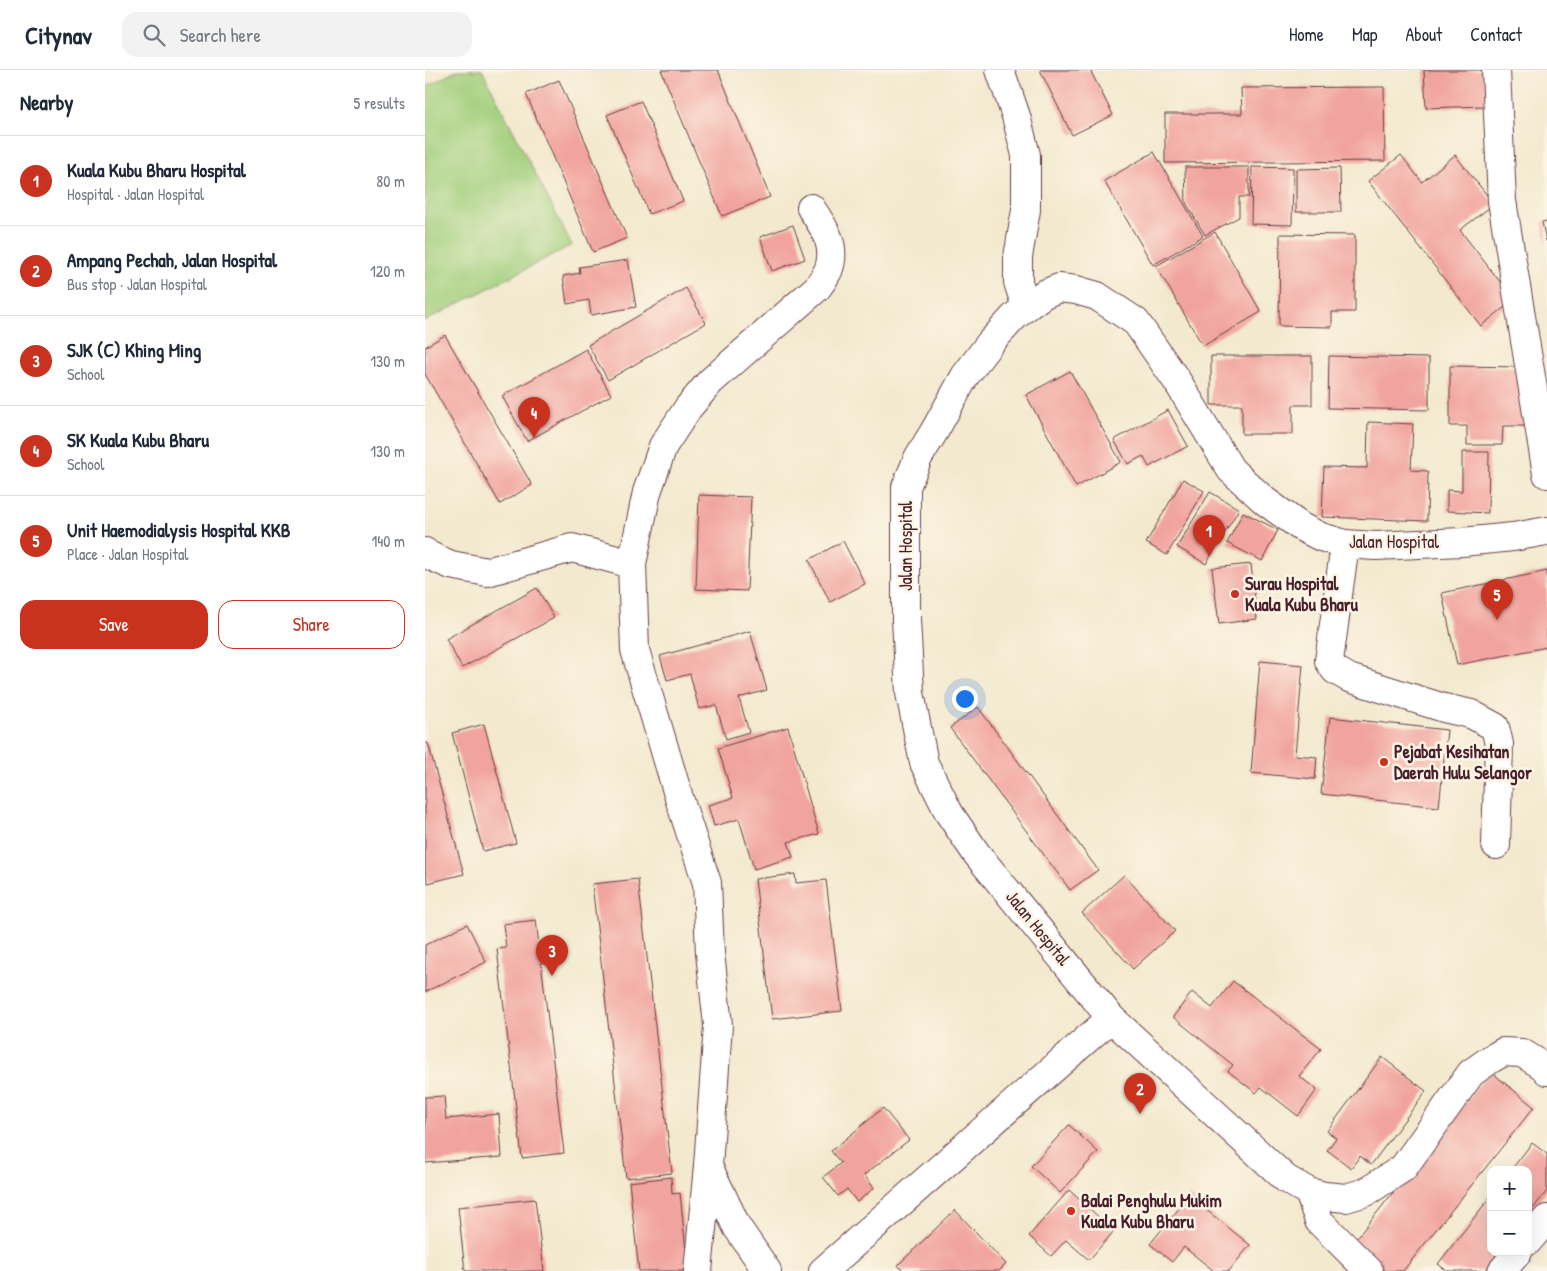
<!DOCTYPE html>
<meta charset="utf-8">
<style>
:root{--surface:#fff;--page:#f2f2f3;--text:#1f2937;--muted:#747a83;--line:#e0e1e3;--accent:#c8321e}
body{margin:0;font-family:"Patrick Hand",sans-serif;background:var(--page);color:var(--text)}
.controls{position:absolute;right:15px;bottom:15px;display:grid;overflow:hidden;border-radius:10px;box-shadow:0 5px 20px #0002}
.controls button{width:45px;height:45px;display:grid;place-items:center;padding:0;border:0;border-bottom:1px solid var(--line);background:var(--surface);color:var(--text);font:25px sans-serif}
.you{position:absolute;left:539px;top:628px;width:18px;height:18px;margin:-12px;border:4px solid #fff;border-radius:50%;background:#1a73e8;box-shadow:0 0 0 8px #1a73e833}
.badge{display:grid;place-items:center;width:32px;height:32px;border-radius:50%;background:var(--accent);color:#fff;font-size:16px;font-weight:700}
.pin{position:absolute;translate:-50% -41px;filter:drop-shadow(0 1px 2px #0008)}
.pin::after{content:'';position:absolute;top:26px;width:18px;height:15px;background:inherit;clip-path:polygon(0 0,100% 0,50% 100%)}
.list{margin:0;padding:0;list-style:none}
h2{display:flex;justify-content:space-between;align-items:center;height:65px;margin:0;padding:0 20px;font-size:21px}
h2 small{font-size:16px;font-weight:400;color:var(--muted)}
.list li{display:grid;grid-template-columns:32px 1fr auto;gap:15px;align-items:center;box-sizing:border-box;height:90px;padding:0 20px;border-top:1px solid var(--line)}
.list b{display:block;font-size:19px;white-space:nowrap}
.list p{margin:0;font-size:16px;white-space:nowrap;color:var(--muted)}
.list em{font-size:16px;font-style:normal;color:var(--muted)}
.actions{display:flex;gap:10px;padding:15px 20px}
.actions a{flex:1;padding:11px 0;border:1px solid var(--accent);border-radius:15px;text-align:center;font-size:18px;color:var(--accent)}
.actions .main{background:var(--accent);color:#fff}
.icon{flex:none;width:28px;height:28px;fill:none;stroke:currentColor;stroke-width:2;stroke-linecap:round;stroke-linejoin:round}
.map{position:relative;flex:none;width:1122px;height:1201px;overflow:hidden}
header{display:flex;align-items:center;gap:30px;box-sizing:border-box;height:70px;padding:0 25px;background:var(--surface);border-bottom:1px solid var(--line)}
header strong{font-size:24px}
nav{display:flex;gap:28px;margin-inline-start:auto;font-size:18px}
.search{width:350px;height:45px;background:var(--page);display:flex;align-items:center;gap:12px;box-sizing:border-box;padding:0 18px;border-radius:15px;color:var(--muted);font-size:19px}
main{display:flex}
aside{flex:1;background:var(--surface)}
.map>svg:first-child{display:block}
</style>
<header>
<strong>Citynav</strong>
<div class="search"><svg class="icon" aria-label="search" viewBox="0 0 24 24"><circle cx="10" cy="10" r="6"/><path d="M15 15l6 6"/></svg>Search here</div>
<nav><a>Home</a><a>Map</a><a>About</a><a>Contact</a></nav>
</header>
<main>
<aside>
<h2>Nearby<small>5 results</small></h2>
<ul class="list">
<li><span class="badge">1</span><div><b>Kuala Kubu Bharu Hospital</b><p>Hospital · Jalan Hospital</p></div><em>80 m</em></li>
<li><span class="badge">2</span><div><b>Ampang Pechah, Jalan Hospital</b><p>Bus stop · Jalan Hospital</p></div><em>120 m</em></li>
<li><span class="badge">3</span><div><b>SJK (C) Khing Ming</b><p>School</p></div><em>130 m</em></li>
<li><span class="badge">4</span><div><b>SK Kuala Kubu Bharu</b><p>School</p></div><em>130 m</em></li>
<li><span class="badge">5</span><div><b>Unit Haemodialysis Hospital KKB</b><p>Place · Jalan Hospital</p></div><em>140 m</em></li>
</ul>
<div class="actions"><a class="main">Save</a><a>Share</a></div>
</aside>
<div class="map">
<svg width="1122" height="1201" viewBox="0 0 1122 1201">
<rect width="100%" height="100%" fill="#fcf5e5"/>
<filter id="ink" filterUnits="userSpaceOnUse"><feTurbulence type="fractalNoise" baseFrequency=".02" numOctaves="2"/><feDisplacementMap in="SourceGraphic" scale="10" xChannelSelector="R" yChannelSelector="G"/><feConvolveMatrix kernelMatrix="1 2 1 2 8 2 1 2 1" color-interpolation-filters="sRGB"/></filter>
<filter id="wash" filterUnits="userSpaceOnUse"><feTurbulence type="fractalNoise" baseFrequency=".0096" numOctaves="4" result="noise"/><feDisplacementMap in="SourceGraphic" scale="20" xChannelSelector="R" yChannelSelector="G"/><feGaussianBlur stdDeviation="1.12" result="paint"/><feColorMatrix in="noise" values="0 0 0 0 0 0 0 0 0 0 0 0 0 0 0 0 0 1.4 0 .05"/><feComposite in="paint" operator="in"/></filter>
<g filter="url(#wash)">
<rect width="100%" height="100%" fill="#f3e9cf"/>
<path fill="#a2cf7d" stroke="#767754" d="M33,0H57L147,175L0,251V17Z"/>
<g id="blocks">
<g fill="#f1a49f">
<path d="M236,0H293L345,127L297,146Z"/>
<path d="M615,0H665L688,45L647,65Z"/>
<path d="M999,0H1069L1059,36L1001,38Z"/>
<path d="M134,10L202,168L168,182L101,24Z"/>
<path d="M959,17L960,91L740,93V44H817L816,18Z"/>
<path d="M216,31L258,131L224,144L182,45Z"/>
<path d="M729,82L778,166L728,195L679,111Z"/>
<path d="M976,85L997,112L1030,85L1069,134L1035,160L1089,230L1056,256L943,111Z"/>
<path d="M760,97H824V127H814V147L780,165L761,133Z"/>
<path d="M827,97L868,98L867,155L826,154Z"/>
<path d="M915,98L916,142H871V99Z"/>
<path d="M1122,151V171H1121L1117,152Z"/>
<path d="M368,155L380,189L347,201L335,167Z"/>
<path d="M790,162L836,242L778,276L731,196Z"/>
<path d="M855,164L930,165V242H907V257L854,256Z"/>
<path d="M203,190L211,237L166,245L164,230L142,234L138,206L155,203L154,197Z"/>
<path d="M261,218L281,253L183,310L163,275Z"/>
<path d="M20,265L107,415L75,434L0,304V277Z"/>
<path d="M161,279L186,325L102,371L77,326Z"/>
<path d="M786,286H887V335H868V364H817V335H786Z"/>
<path d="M904,286L1004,288V340L903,338Z"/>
<path d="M1025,296L1103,297L1102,356H1078L1077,375H1042V356H1025Z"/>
<path d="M645,301L696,392L651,417L601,325Z"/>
<path d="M743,340L763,376L724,397L718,386L703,394L689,370Z"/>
<path d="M943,352L988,354L986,400L1003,401L1002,451L897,447L899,397L942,398Z"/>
<path d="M1037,382H1064L1063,443L1022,441V420L1037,421Z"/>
<path d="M758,409L779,421L742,485L721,473Z"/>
<path d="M785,422L814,439L781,494L752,477Z"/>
<path d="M274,425L326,427L322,521L271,519Z"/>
<path d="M818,442L853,460L837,491L802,473Z"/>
<path d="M418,471L440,514L405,532L384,490Z"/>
<path d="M826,494L832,549L794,554L787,498Z"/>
<path d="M1122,501V577L1032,595L1017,523Z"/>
<path d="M112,518L129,548L37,598L21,569Z"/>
<path d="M325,561L342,620L314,628L324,662L301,669L291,635L274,639L265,604L242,610L235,586Z"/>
<path d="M835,591L878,595L870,685L892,687L890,709L826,703Z"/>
<path d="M553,637L673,800L645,820L525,658Z"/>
<path d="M905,647L1022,660L1014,737L896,724Z"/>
<path d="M59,654L91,773L58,781L27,663Z"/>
<path d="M363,657L394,764L363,772L368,787L329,799L314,749L289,756L283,735L308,728L293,678Z"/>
<path d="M0,673H3L39,804L3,813L0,802Z"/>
<path d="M370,804L371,813L401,810L417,941L347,949L330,809Z"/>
<path d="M699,805L750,861L708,899L657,843Z"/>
<path d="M213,809L247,1103L201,1108L167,814Z"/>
<path d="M111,850L139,1083L97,1088L72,879L81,878L78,854Z"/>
<path d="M42,854L61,892L0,922V875Z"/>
<path d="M808,911L896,979L874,1006L892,1020L873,1046L836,1017L831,1023L803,1001L808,995L748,947L767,922L787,938Z"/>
<path d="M957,987L1001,1021L946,1095L935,1086L926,1098L902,1080L911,1068L902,1061Z"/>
<path d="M1065,1001L1109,1037L978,1201H961L927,1174Z"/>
<path d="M19,1026L21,1049L74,1044L77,1087L0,1093V1027Z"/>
<path d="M458,1038L484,1070L439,1105L449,1118L432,1132L422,1119L413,1126L398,1107L416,1093L406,1081Z"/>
<path d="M644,1055L673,1082L635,1123L606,1096Z"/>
<path d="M1107,1073L1122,1084V1121L1103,1145V1100H1086Z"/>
<path d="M246,1107L247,1124L255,1123L263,1201H214L204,1112Z"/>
<path d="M644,1120L689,1161L664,1190L641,1170L626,1186L604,1166Z"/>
<path d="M764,1126L825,1175L804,1201H789L759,1177L747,1192L725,1174Z"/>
<path d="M1066,1126V1182H1075L1060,1201H1022L1013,1194Z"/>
<path d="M110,1129L119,1201H40L33,1137Z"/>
<path d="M530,1140L581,1194L574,1201H478L473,1195Z"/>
</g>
</g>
</g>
<g filter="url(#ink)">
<use href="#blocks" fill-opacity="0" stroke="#633d44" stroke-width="1"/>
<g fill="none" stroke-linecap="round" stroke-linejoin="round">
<defs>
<g id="minor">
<path d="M575,0L591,46L601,85V140L593,187V212L601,237"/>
<path d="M1071,0L1077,131L1122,404"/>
<path d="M1122,461L1088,467L1037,472L950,476L920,474L896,467L876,457L840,431L806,400L752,311L711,252L672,226L651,220L634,218L619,224L601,237L589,247L565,273L540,306L510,360L493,388L481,417V549L485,623L499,693L524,743L551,783L686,948L861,1109L884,1122L900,1126L921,1128L941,1122L978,1098L1046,1003L1066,989L1078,982L1097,983L1118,996L1122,1001"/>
<path d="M920,474L904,591L910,600L924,608L1019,638L1046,644L1070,657L1074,674L1071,775"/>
<path d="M0,482L3,485L26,495L62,502L147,478L207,494"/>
<path d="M283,1096L312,1157L342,1201"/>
<path d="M884,1122L894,1151L944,1201"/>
<path d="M1103,1171L1122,1149"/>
<path d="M273,1201L283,1096L293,955L285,883L282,813L254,728L210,580L207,494L222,422L238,376L263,338L285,312L392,218C396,213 400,207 403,201C413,177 399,157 386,138"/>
<path d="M398,1201L686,948"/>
<path d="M1077,1201L1093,1182"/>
</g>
</defs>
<use href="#minor" stroke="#633d44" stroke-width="30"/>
<use href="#minor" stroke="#fff" stroke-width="28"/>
</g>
</g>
<g fill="#c8321e" stroke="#fcf5e5" stroke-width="2">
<circle cx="810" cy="524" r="5"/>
<circle cx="959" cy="692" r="5"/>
<circle cx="646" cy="1141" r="5"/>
</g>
<g text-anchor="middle" stroke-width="5" stroke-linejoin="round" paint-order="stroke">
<g font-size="18" fill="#4a1f2b" stroke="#fcf5e5">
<text x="969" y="478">Jalan Hospital</text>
<text transform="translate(481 476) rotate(-90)" y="6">Jalan Hospital</text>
<text transform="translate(613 858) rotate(51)" y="6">Jalan Hospital</text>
</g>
<g font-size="18" font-weight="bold" fill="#4a1f2b" stroke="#fcf5e5" text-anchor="start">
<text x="820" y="520">Surau Hospital<tspan x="820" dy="21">Kuala Kubu Bharu</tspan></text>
<text x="969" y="688">Pejabat Kesihatan<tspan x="969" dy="21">Daerah Hulu Selangor</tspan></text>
<text x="656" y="1137">Balai Penghulu Mukim<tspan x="656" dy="21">Kuala Kubu Bharu</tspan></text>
</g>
</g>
</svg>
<div class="controls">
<button>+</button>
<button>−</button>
</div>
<div class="you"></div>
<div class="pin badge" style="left:784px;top:486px">1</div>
<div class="pin badge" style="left:715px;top:1044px">2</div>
<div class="pin badge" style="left:127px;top:906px">3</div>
<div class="pin badge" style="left:109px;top:368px">4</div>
<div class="pin badge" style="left:1072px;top:550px">5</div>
</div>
</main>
